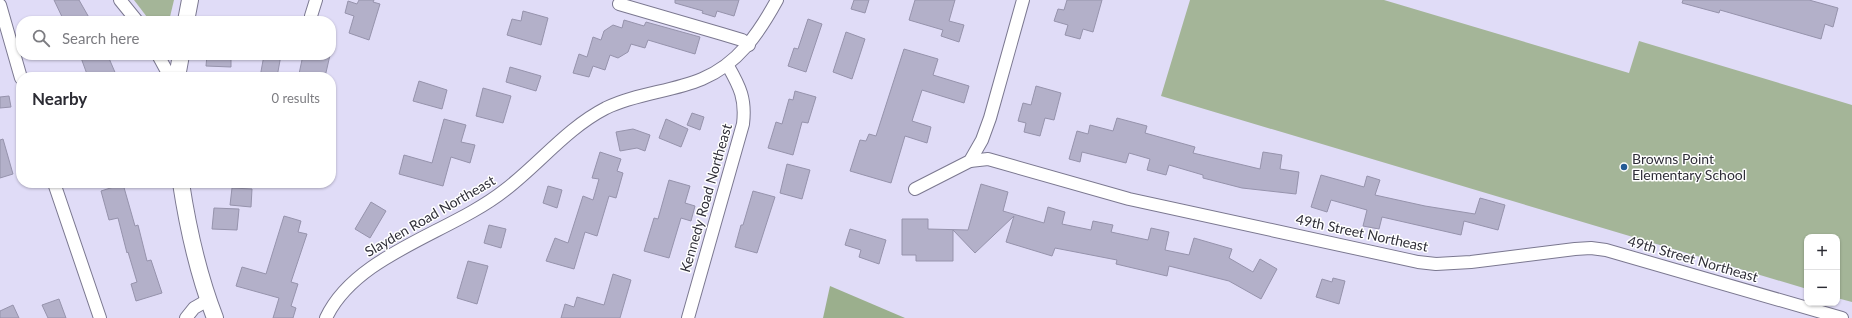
<!DOCTYPE html>
<meta charset="utf-8">
<style>
:root{--surface:#fff;--page:#f7f7f7;--text:#2b2b33;--muted:#7c7c81;--line:#e1e1e2}
body{margin:0;font-family:Lato,sans-serif;background:var(--page);color:var(--text)}
.controls{position:absolute;right:12px;bottom:12px;display:grid;overflow:hidden;border-radius:8px;box-shadow:0 1px 3px #0004}
.controls button{width:36px;height:36px;display:grid;place-items:center;padding:0;border:0;border-bottom:1px solid var(--line);background:var(--surface);color:var(--text);font:20px sans-serif}
.list{margin:0;padding:0;list-style:none}
h2{display:flex;justify-content:space-between;align-items:center;height:52px;margin:0;padding:0 16px;font-size:17px}
h2 small{font-size:13px;font-weight:400;color:var(--muted)}
.icon{flex:none;width:22px;height:22px;fill:none;stroke:currentColor;stroke-width:2;stroke-linecap:round;stroke-linejoin:round}
.map{position:relative;flex:none;width:1852px;height:318px;overflow:hidden}
.search{position:absolute;background:var(--surface);box-shadow:0 1px 3px #0004;left:16px;top:16px;width:320px;height:44px;display:flex;align-items:center;gap:10px;box-sizing:border-box;padding:0 14px;border-radius:16px;color:var(--muted);font-size:15px}
.panel{position:absolute;background:var(--surface);box-shadow:0 1px 3px #0004;left:16px;top:72px;width:320px;height:116px;border-radius:16px}
.map>svg:first-child{display:block}
</style>
<div class="map">
<svg width="1852" height="318" viewBox="0 0 1852 318">
<rect width="100%" height="100%" fill="#e0dcf7"/>
<g fill="#a4b598">
<path d="M134,0H174L169,21H150Z"/>
<path d="M1190,0H1384L1629,73L1639,41L1852,105V302L1837,298V237H1807V289L1161,96Z"/>
</g>
<path fill="#9baf8d" d="M830,286L905,318H823Z"/>
<g fill="#b3b0c9" stroke="#9693ac">
<path d="M54,0H79L91,21H64Z"/>
<path d="M359,0H374L373,2L380,4L369,40L349,33L354,16L345,13L348,1L357,4Z"/>
<path d="M675,0H739L734,16L717,11L715,17L702,13L703,11L675,3Z"/>
<path d="M854,0H869L865,13L851,9Z"/>
<path d="M915,0H955L949,21L964,25L959,42L941,36L943,30L909,20Z"/>
<path d="M1067,0H1102L1093,32L1083,29L1080,39L1065,35L1068,25L1054,21L1058,9L1064,10Z"/>
<path d="M1683,0H1809L1838,8L1833,27L1825,24L1821,39L1720,10L1719,13L1682,3Z"/>
<path d="M523,11L548,18L541,45L507,35L512,19L521,21Z"/>
<path d="M808,19L822,24L806,72L788,66L794,48L798,49Z"/>
<path d="M624,20L644,26L646,22L700,37L695,54L648,40L645,48L631,44L628,52L618,58L610,55L605,70L593,66L589,77L573,73L579,54L587,57L593,37L601,40L604,31L613,25L622,28Z"/>
<path d="M846,32L865,39L852,79L833,72Z"/>
<path d="M904,49L938,59L933,75L969,86L964,103L922,90L912,121L931,127L927,143L905,136L891,183L850,171L860,140L866,141L869,134L876,136Z"/>
<path d="M80,55H98L100,59L108,56L117,77H88Z"/>
<path d="M207,55H231V67L206,66Z"/>
<path d="M264,55H281L277,77H260Z"/>
<path d="M303,55H330L325,77H314L299,74Z"/>
<path d="M510,67L541,76L536,91L506,82Z"/>
<path d="M419,81L447,90L442,109L413,101Z"/>
<path d="M1036,86L1061,93L1054,120L1045,118L1040,136L1024,132L1026,123L1018,121L1023,103L1031,105Z"/>
<path d="M483,88L511,96L503,123L476,116Z"/>
<path d="M795,91L816,97L808,123L802,122L793,155L768,148L776,122L782,124L789,99L793,100Z"/>
<path d="M9,96L11,107L0,108V97Z"/>
<path d="M692,113L704,117L700,130L687,125Z"/>
<path d="M1117,118L1147,126L1145,133L1195,147L1193,153L1260,169L1263,152L1282,155L1280,169L1299,172L1296,194L1242,188L1203,178V175L1169,165L1166,175L1147,170L1150,159L1129,153L1126,163L1082,152L1080,162L1069,159L1077,131L1088,134L1090,125L1113,131Z"/>
<path d="M444,119L466,125L461,142L475,145L470,163L451,157L443,186L399,174L404,155L432,163Z"/>
<path d="M666,119L688,129L681,147L659,138Z"/>
<path d="M633,129L650,135L645,151L637,148L620,151L616,132Z"/>
<path d="M3,139L13,174L0,178V140Z"/>
<path d="M600,152L621,159L617,171L623,173L616,198L609,196L597,236L585,232L574,269L546,261L555,238L568,243L583,196L593,200L599,179L592,178Z"/>
<path d="M787,164L810,170L802,199L780,193Z"/>
<path d="M1321,175L1364,187L1367,176L1380,180L1375,195L1425,206L1475,214L1480,198L1505,205L1498,230L1464,221L1461,235L1382,217L1379,229L1363,226L1367,210L1331,200L1327,212L1311,207Z"/>
<path d="M669,180L690,186L685,203L695,206L691,221L681,218L669,258L644,251L654,218L658,219Z"/>
<path d="M123,184L135,226L138,225L147,261L151,260L162,293L136,301L131,284L137,282L128,252L127,253L118,218L109,220L101,191Z"/>
<path d="M981,184L1008,192L1003,211L1044,223L1048,207L1065,212L1062,224L1091,230L1093,221L1113,225L1111,232L1148,240L1151,228L1169,232L1165,250L1189,255L1194,238L1232,249L1229,258L1253,272L1260,259L1277,269L1261,299L1229,281L1169,266L1167,276L1116,264L1117,260L1055,248L1052,256L1006,242L1014,216L975,253L953,230V261H916V255H902V219H928V229L968,230Z"/>
<path d="M548,186L562,190L557,208L543,203Z"/>
<path d="M232,188L252,189L251,207L230,205Z"/>
<path d="M753,191L775,197L757,253L735,247L741,225H743Z"/>
<path d="M371,202L386,211L370,238L355,229Z"/>
<path d="M214,208L239,209L237,230L212,229Z"/>
<path d="M284,216L301,221L298,232L307,234L291,282L298,284L291,306L296,308L293,318H273L279,298L236,286L242,267L266,274Z"/>
<path d="M489,225L506,229L501,248L484,243Z"/>
<path d="M850,229L886,240L879,264L859,257L861,250L845,245Z"/>
<path d="M468,261L488,266L477,304L457,298Z"/>
<path d="M613,274L631,280L620,318H561L565,304L574,307L577,297L604,305Z"/>
<path d="M1333,278L1345,281L1339,304L1316,297L1322,279L1332,282Z"/>
<path d="M59,299L66,318H48L42,305Z"/>
<path d="M13,305L19,318H0V311Z"/>
</g>
<g fill="none" stroke-linecap="round" stroke-linejoin="round">
<defs>
<g id="minor">
<path d="M120,0L137,21"/>
<path d="M619,4L722,34L742,40L749,45"/>
<path d="M0,5L21,78"/>
<path d="M311,16L316,0"/>
<path d="M158,55L170,77"/>
<path d="M970,161L988,159L1129,199L1418,262L1436,264L1471,262L1575,249L1591,248L1606,250L1842,318"/>
<path d="M54,183L100,318"/>
<path d="M915,189L970,161L982,140L990,118L1023,0"/>
<path d="M186,318L194,308L208,300"/>
<path d="M326,318C356,254 451,233 505,190C540,163 567,128 606,108C637,93 671,92 702,79C738,64 759,33 777,0"/>
<path d="M688,318L743,124C746,99 740,87 728,66"/>
</g>
<g id="major">
<path d="M186,21L190,0"/>
<path d="M177,77L181,55"/>
<path d="M181,183C188,229 198,274 215,318"/>
</g>
</defs>
<use href="#minor" stroke="#7b7890" stroke-width="14"/>
<use href="#major" stroke="#7b7890" stroke-width="18"/>
<use href="#minor" stroke="#fff" stroke-width="12"/>
<use href="#major" stroke="#fff" stroke-width="16"/>
</g>
<circle fill="#245b94" stroke="#fff" stroke-width="1.5" cx="1624" cy="167" r="4"/>
<g text-anchor="middle" stroke-width="3" stroke-linejoin="round" paint-order="stroke">
<g font-size="14" fill="#2f2e38" stroke="#fff" text-anchor="start">
<text x="1632" y="164">Browns Point<tspan x="1632" dy="16">Elementary School</tspan></text>
</g>
<g font-size="14" fill="#2f2e38" stroke="#fff">
<text transform="translate(706 198) rotate(-74)" y="5">Kennedy Road Northeast</text>
<text transform="translate(430 216) rotate(-30)" y="5">Slayden Road Northeast</text>
<text transform="translate(1362 233) rotate(12)" y="5">49th Street Northeast</text>
<text transform="translate(1693 259) rotate(16)" y="5">49th Street Northeast</text>
</g>
</g>
</svg>
<div class="controls">
<button>+</button>
<button>−</button>
</div>
<div class="search"><svg class="icon" aria-label="search" viewBox="0 0 24 24"><circle cx="10" cy="10" r="6"/><path d="M15 15l6 6"/></svg>Search here</div>
<section class="panel">
<h2>Nearby<small>0 results</small></h2>
<ul class="list">
</ul>
</section>
</div>
